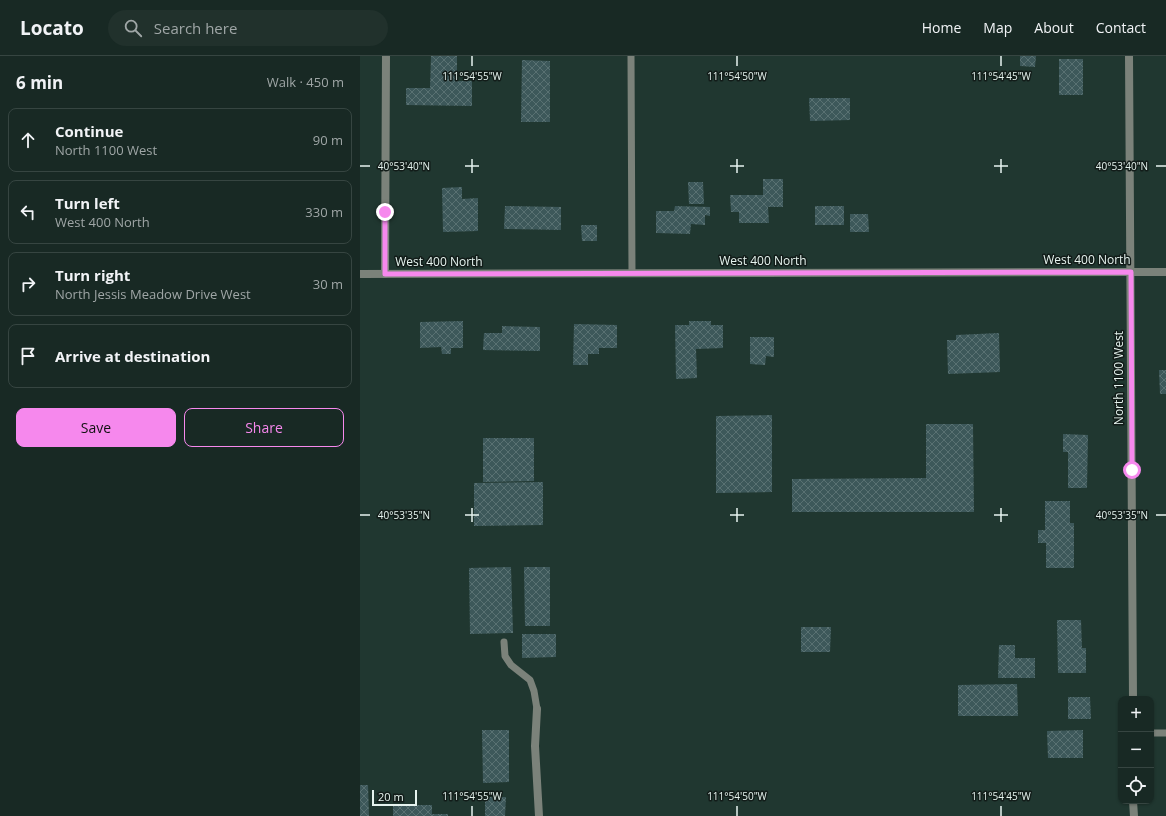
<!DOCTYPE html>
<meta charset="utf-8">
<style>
:root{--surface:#182924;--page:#21312c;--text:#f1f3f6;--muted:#9fa6a6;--line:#364541;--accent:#f688ed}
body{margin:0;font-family:"Open Sans",sans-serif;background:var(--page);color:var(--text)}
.controls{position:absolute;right:12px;bottom:12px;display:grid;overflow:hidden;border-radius:8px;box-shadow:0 1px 3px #0004}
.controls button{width:36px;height:36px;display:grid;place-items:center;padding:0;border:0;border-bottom:1px solid var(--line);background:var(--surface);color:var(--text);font:20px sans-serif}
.scale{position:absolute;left:12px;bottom:10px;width:45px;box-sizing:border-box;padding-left:4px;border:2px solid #e6f4ef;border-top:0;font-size:11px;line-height:14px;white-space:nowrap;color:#e6f4ef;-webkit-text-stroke:3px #121c19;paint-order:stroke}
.stop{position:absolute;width:12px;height:12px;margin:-9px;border:3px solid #f688ed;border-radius:50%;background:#fff}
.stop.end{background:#f688ed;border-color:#fff;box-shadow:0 1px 4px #0008}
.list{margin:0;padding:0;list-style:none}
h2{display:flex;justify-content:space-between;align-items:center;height:52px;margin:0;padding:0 16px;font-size:17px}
h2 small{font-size:13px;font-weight:400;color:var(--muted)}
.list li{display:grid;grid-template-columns:26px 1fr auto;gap:12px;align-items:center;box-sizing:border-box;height:64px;margin:0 8px 8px;padding:0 8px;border:1px solid var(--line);border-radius:8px}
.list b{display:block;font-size:15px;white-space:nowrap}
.list p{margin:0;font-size:13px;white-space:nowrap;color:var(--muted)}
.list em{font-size:13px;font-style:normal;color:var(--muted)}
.actions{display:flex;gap:8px;padding:12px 16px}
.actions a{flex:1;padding:9px 0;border:1px solid var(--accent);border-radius:8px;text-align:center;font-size:14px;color:var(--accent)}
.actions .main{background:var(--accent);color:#111}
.icon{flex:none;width:22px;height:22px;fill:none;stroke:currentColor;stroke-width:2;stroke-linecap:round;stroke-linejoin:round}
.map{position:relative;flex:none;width:806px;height:760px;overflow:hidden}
header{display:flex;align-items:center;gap:24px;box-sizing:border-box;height:56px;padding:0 20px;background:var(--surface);border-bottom:1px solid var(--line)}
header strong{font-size:19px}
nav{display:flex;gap:22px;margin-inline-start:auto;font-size:14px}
.search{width:280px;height:36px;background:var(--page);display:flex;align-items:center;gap:10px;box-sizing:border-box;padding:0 14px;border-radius:22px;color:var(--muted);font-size:15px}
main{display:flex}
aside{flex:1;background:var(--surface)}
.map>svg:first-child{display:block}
</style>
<header>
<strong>Locato</strong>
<div class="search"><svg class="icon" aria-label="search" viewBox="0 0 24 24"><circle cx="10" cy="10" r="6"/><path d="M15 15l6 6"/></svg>Search here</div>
<nav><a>Home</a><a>Map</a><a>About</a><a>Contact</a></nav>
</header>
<main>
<aside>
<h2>6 min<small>Walk · 450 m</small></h2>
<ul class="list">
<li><svg class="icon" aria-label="ahead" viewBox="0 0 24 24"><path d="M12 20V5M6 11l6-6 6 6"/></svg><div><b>Continue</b><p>North 1100 West</p></div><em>90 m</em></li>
<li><svg class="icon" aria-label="left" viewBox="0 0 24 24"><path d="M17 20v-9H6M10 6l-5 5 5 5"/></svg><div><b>Turn left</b><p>West 400 North</p></div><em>330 m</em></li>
<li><svg class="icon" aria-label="right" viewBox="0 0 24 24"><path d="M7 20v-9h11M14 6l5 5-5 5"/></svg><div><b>Turn right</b><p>North Jessis Meadow Drive West</p></div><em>30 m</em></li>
<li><svg class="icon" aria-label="arrive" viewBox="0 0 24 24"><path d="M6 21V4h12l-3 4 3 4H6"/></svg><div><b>Arrive at destination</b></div></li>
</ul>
<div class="actions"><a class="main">Save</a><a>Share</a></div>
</aside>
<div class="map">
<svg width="806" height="760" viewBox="0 0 806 760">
<defs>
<pattern id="building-cross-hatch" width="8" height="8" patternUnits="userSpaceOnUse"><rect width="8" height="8" fill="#3d585a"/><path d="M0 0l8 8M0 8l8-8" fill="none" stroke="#597172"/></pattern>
</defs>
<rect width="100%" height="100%" fill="#203730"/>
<g fill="url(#building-cross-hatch)">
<path d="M71,0H97V25H112V50L46,49V32H70Z"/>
<path d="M660,0H676L675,11L660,10Z"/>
<rect x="699" y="3" width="24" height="36"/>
<path d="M162,4L190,5V66H161Z"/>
<path d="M449,42H490V64L450,65Z"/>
<path d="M403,123H423V151H408L409,167H379V156H371L370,139H403Z"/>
<path d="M328,126H343L344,148H329Z"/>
<path d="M102,131V143L118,142V175L83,176L82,132Z"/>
<path d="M145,150L201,151V174L144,173Z"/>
<path d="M315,150L350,151V160L345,159V169L331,168L330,178L296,177V155H314Z"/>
<rect x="455" y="150" width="29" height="19"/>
<path d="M490,158H508L509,176H490Z"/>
<path d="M221,169H237V185H222Z"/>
<path d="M103,265V292H91V298H82L81,291L60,292V266Z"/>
<path d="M329,265H351V269H363V292L336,293L337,322L316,323L315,269H329Z"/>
<path d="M214,268L257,269V292H239V298H228V309H213Z"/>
<path d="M142,270L180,271V295L123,294L124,277H142Z"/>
<path d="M639,277L640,316L588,318L587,284H596V279Z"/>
<path d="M390,281H414V301L406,300L405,309L390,308Z"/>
<path d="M799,314H806V338H800Z"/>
<path d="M412,359V436L356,437V360Z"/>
<path d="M566,368H613L614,456H432V423L566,422Z"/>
<path d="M703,378L728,379L727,432H708V396H703Z"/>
<path d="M123,382H174V425L123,426Z"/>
<path d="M183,426V469L114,470V427Z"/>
<path d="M685,445H710V467H714V512H686V487H678V474H685Z"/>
<path d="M151,511L153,577L110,578L109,512Z"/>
<path d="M164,511H190V570H165Z"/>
<path d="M697,564H721L722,592H726V617H698Z"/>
<path d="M441,571H471L470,596H441Z"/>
<path d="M162,578H196V601L162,602Z"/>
<path d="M639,589H655V602H675V622H638Z"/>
<path d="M657,628L658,660H598V629Z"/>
<path d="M708,641H730L731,663H708Z"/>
<path d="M122,674H149V726L123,727Z"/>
<path d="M723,674V702H688L687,675Z"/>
<path d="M0,729H8L9,760H0Z"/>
<path d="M125,741H146L145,760H125Z"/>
<path d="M33,749H72V758H88V760H33Z"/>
</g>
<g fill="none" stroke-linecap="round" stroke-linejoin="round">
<g stroke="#7b827a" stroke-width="7">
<path d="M271,0L272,217"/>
<path d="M144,586L145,600L151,609L170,624L174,635L177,653"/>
<path d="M791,677H806"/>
</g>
<g stroke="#7b827a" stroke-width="8">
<path d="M0,218L771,216"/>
<path d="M25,218L26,0"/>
<path d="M177,653L175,690L179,760"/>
</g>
<g stroke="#7b827a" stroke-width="8">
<path d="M769,0L773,643"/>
<path d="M771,216H806"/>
<path d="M773,745L774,760"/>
</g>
</g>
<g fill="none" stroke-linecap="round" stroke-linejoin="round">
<path stroke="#f688ed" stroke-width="5" d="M25,156V218L771,216L772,414"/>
</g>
<path fill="none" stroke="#e6f4ef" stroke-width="1.5" d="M112,0V10M377,0V10M641,0V10M112,103V117M377,103V117M641,103V117M0,110H10M105,110H119M370,110H384M634,110H648M796,110H806M112,452V466M377,452V466M641,452V466M0,459H10M105,459H119M370,459H384M634,459H648M796,459H806M112,750V760M377,750V760M641,750V760"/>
<g text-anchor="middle" stroke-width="3" stroke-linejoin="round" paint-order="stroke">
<g font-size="12" fill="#e6f4ef" stroke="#121c19">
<text x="727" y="208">West 400 North</text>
<text x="403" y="209">West 400 North</text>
<text x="79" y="210">West 400 North</text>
<text transform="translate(759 322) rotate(-90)" y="4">North 1100 West</text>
</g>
</g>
<g font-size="10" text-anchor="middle" fill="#e6f4ef" stroke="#121c19" stroke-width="3" stroke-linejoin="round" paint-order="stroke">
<text x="112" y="24">111°54'55"W</text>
<text x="377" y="24">111°54'50"W</text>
<text x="641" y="24">111°54'45"W</text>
<text x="44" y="114">40°53'40"N</text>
<text x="762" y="114">40°53'40"N</text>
<text x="44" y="463">40°53'35"N</text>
<text x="762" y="463">40°53'35"N</text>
<text x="112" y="744">111°54'55"W</text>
<text x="377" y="744">111°54'50"W</text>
<text x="641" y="744">111°54'45"W</text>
</g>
</svg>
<div class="controls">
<button>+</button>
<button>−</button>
<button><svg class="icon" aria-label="locate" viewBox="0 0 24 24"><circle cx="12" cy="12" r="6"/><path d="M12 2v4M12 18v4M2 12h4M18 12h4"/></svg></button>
</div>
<div class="scale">20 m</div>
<div class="stop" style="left:772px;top:414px"></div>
<div class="stop end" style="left:25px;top:156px"></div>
</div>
</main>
